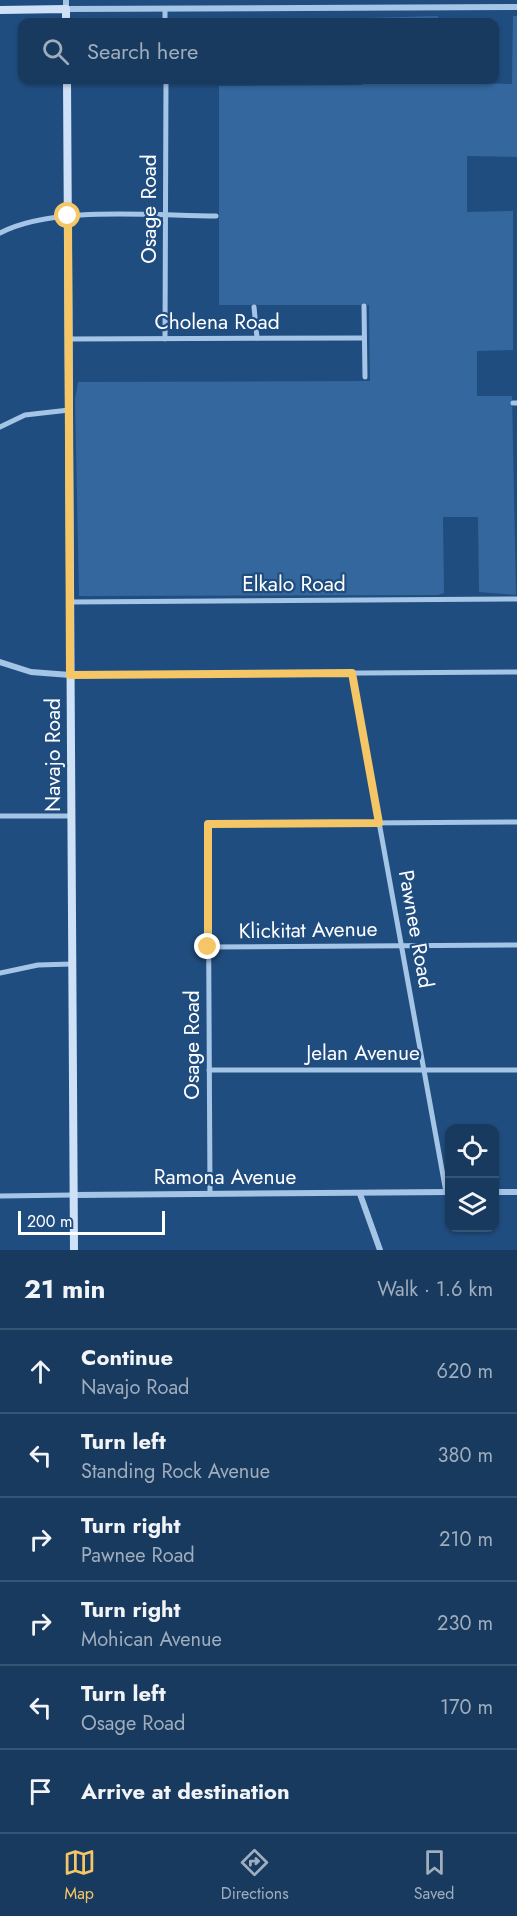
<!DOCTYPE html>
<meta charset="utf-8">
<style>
:root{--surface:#183a5f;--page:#214165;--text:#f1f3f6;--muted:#9fadbd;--line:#365474;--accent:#f4c666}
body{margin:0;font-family:Jost,sans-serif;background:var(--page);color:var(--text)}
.controls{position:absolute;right:18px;bottom:18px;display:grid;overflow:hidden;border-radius:12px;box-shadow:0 2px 4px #0004}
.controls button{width:54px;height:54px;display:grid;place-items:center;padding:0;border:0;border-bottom:2px solid var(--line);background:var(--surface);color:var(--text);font:30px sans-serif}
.scale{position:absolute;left:18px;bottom:15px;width:147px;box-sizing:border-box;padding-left:6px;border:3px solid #fff;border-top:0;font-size:16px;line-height:21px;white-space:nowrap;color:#fff;-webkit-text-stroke:4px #204d7f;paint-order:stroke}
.stop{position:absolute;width:18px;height:18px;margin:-14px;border:4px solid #f4c666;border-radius:50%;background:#fff}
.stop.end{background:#f4c666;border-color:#fff;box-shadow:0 2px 6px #0008}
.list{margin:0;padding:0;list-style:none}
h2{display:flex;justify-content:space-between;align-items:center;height:78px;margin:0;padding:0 24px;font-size:26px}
h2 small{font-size:20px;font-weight:400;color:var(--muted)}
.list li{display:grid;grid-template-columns:39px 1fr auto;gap:18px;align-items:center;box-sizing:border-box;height:84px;padding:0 24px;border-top:2px solid var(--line)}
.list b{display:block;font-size:22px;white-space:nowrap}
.list p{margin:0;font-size:20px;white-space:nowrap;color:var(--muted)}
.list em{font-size:20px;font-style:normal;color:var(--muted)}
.icon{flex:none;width:33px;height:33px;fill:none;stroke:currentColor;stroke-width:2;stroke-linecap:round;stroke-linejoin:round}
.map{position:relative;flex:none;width:517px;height:1250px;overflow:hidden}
.search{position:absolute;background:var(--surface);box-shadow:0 2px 4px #0004;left:18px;right:18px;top:18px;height:66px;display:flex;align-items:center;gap:15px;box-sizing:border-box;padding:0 21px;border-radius:12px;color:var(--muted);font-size:22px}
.sheet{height:582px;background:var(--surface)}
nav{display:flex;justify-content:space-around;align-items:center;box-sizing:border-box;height:84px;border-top:2px solid var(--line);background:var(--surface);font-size:16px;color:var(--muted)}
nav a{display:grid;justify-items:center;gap:3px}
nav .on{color:var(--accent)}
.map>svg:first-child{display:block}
</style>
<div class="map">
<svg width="517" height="1250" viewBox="0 0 517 1250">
<rect width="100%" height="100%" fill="#204d7f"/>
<g fill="#34679d">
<path d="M438,16V22H362V18Z"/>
<path d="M513,16H517V157L467,156V212L513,211V350L477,351V396H512L516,595L479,592L478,517H443L444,593L438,595L79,596L75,399L78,382L370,381L369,305H219V86L362,85V80L512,84Z"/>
</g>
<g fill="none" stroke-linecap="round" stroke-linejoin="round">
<g stroke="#a5c5e7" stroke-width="5">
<path d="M165,10V22"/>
<path d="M0,233C53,205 155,216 216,216"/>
<path d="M364,306L365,377"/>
<path d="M254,307L257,338"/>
<path d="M69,339L364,338"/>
<path d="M165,339L166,80"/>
<path d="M513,403H517"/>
<path d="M0,427L25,415L69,410"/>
<path d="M70,602L517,599"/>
<path d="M352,673L446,1192"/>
<path d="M70,675L517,672"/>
<path d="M0,816H71"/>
<path d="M208,947L517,945"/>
<path d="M0,973L38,965L72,964"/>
<path d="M209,1070H517"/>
<path d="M210,1193L208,824L517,822"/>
<path d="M0,1196L73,1195"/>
</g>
<g stroke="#a5c5e7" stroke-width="6">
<path d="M66,0V9L517,7"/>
<path d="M0,662L31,672L70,675"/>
<path d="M494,1192H517"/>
<path d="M360,1194L380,1250"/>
<path d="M73,1195L450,1192"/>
</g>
<g stroke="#cfe1f6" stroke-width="8">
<path d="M0,10L66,9V22"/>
<path d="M67,80L74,1250"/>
</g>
</g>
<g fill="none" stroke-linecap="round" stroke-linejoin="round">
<path stroke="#f4c666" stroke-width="8" d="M68,216L70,675L352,673L379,823L208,824V947"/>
</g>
<g text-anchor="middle" stroke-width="4.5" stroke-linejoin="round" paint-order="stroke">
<g font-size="21" fill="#fff" stroke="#204d7f">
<text transform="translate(149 209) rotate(-90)" y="7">Osage Road</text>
<text x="217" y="329">Cholena Road</text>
<text x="294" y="591">Elkalo Road</text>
<text transform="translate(53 755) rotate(-90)" y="7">Navajo Road</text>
<text transform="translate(416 929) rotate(80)" y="7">Pawnee Road</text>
<text transform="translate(308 930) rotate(-1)" y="7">Klickitat Avenue</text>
<text transform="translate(192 1045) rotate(-90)" y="7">Osage Road</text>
<text x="363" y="1060">Jelan Avenue</text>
<text x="225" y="1184">Ramona Avenue</text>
</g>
</g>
</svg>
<div class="controls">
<button><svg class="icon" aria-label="locate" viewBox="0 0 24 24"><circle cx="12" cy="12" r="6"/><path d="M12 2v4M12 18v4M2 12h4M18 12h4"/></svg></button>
<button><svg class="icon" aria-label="layers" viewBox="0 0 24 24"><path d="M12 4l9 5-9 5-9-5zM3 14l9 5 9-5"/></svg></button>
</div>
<div class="scale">200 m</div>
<div class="stop" style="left:68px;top:216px"></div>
<div class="stop end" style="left:208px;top:947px"></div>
<div class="search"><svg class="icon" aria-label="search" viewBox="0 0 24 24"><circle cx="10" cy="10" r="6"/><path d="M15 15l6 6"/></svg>Search here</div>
</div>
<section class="sheet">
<h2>21 min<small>Walk · 1.6 km</small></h2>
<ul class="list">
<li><svg class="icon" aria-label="ahead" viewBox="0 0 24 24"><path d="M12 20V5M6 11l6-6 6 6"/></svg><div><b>Continue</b><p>Navajo Road</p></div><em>620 m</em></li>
<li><svg class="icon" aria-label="left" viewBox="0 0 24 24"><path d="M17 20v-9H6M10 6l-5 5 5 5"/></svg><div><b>Turn left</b><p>Standing Rock Avenue</p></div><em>380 m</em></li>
<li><svg class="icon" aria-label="right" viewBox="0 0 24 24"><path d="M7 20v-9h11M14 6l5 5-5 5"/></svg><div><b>Turn right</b><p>Pawnee Road</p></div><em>210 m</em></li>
<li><svg class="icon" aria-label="right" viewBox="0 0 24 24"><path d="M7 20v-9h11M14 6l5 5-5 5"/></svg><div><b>Turn right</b><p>Mohican Avenue</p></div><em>230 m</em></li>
<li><svg class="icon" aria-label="left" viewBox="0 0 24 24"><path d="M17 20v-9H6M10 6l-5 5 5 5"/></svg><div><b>Turn left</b><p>Osage Road</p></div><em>170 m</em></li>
<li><svg class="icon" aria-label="arrive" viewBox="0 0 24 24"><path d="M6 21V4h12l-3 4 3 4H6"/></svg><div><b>Arrive at destination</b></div></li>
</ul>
</section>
<nav>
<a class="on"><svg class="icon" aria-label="map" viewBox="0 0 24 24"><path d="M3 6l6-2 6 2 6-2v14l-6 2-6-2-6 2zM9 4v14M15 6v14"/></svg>Map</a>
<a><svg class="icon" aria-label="directions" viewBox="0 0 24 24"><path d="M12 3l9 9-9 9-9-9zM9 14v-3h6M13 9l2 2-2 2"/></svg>Directions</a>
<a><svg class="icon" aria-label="saved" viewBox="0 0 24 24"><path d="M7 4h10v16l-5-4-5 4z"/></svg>Saved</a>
</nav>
